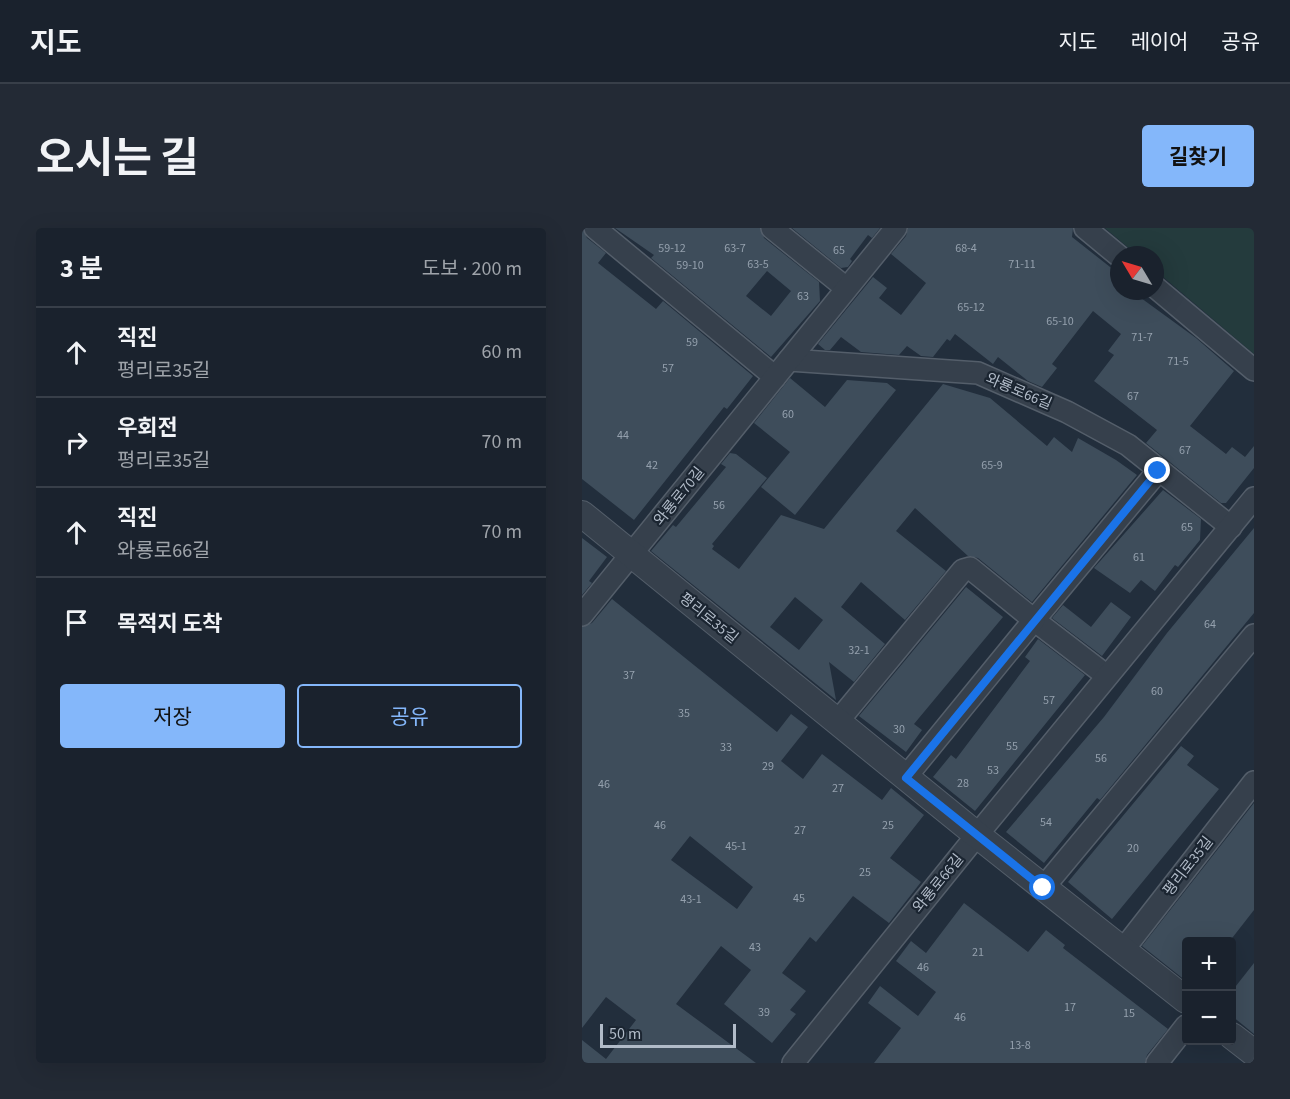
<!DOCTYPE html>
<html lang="ko">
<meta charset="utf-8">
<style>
:root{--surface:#1a222d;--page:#232a35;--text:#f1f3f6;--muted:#9fa4aa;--line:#383f49;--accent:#84b7fa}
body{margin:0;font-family:"Source Sans 3","Noto Sans KR",sans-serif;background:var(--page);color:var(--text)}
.controls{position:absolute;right:18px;bottom:18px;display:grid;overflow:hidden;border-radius:6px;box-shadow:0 6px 24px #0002}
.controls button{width:54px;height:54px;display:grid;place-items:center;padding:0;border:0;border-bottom:2px solid var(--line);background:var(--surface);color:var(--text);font:30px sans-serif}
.compass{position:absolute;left:528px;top:18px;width:54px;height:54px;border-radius:50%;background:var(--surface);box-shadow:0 6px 24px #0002;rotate:308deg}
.scale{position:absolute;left:18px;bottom:15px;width:136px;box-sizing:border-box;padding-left:6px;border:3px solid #b1bbc8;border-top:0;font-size:16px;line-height:21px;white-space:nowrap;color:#b1bbc8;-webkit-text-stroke:4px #1b2531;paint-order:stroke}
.stop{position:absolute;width:18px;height:18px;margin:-14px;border:4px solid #1a73e8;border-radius:50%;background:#fff}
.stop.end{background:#1a73e8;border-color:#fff;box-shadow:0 2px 6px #0008}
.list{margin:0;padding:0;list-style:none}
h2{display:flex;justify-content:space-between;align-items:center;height:78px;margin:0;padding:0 24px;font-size:26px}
h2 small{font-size:20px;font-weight:400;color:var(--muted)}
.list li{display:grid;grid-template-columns:39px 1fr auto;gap:18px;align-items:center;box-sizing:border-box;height:90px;padding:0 24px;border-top:2px solid var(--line)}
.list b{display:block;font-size:22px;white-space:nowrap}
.list p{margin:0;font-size:20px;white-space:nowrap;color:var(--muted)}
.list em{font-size:20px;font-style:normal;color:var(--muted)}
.actions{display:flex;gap:12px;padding:18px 24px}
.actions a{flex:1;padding:14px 0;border:2px solid var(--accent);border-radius:6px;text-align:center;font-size:21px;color:var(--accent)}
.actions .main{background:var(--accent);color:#111}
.icon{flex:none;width:33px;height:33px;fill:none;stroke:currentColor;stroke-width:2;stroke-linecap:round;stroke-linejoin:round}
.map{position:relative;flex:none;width:672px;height:835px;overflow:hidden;border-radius:6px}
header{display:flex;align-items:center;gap:36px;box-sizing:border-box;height:84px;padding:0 30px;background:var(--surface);border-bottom:2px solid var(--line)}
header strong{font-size:28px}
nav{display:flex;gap:33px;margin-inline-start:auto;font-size:21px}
.intro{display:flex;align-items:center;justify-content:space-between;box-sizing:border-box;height:144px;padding:0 36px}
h1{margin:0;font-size:42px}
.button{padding:15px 27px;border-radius:6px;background:var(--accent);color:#111;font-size:21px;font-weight:700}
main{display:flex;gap:36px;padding:0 36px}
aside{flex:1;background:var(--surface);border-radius:6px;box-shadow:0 6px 24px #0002}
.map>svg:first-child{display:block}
</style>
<header>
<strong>지도</strong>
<nav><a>지도</a><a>레이어</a><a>공유</a></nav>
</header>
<div class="intro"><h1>오시는 길</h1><a class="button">길찾기</a></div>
<main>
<aside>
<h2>3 분<small>도보 · 200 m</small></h2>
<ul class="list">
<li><svg class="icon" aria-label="ahead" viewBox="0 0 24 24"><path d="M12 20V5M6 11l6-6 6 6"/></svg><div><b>직진</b><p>평리로35길</p></div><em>60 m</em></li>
<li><svg class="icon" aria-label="right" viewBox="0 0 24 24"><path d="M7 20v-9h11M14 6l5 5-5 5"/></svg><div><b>우회전</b><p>평리로35길</p></div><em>70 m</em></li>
<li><svg class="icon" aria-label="ahead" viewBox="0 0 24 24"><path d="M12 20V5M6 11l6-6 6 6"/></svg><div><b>직진</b><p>와룡로66길</p></div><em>70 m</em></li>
<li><svg class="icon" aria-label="arrive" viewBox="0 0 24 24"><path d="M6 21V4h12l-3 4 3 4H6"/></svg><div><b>목적지 도착</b></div></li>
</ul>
<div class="actions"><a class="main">저장</a><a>공유</a></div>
</aside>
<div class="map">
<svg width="672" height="835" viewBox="0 0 672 835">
<rect width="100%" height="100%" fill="#222e3c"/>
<path fill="#243b3d" d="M523,0H672V126L573,42V27H555Z"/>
<g fill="#3e4d5b" fill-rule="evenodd">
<path d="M0,0L5,10L24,25L16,35L74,81L81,73L171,148L145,181L142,179L52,292L0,251Z"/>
<path d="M33,0H178L182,10L237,54L238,73L189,129L69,30L72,27ZM185,43L209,63L189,88L164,68Z"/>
<path d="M210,0H298L290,10L286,7L268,31L270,33L266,39L259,40Z"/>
<path d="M326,0H491L490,9L537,46V63H561L563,66L559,70L614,110L652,143L608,198L644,226L650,219L663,229L672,218V240L644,275H639L564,215L575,202L512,153L532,127L526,123L539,106L511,83L470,136L475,140L460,159L446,153L416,129L411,136L373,106L368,113L365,111L351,129L339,128L325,118L317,127L279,124L259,109L248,122H243L236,116L291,49L305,60L297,70L319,87L344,55L309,26L324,8Z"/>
<path d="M208,150L243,179L265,152L305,155L314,162L213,287L179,259L208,224L172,195Z"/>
<path d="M361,156L408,170L465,218L472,209L490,224L496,210L534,232L555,247L450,374L396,330L386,328L333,280L314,303L364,343L323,392L279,354L259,379L303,416L272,454L247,434L254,472L69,323L91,297L94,299L144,239L139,236L148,225L154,226L185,250L130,316L132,318L130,321L157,341L199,287L242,301ZM213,369L241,392L217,422L188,399Z"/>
<path d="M581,262L619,291L618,312L596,339L593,337L573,363L559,352L548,365L512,340Z"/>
<path d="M672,300V385L518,572L515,570L462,635L424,604L522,489L585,405Z"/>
<path d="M0,310L25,329L7,353L10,355L0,367Z"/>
<path d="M384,359L421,389L332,496L340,502L324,524L277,488Z"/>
<path d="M30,371L195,504L209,486L226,499L199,533L221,551L240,526L300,572L309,560L342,587L308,630L339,654L307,695L271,668L234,714L228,709L200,745L224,763L208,782L214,786L190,815L142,776L169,742L139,718L94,776L174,835H0V812L24,831L54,792L24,769L0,800V399L10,395ZM108,608L171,659L155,681L89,632Z"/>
<path d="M529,374L549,389L520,428L470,390L481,377L509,399Z"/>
<path d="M456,411L503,447L393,583L351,549L369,527L374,531L448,433L443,429Z"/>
<path d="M599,518L612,528L605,537L637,561L530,691L486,654Z"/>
<path d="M672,575V682L647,714H604V753L560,718Z"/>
<path d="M382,675L446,724L464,702L483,717L481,720L586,801L565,827L563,835H292L319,800L286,775L298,758L336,788L354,764L314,733L329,713L344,725Z"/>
<path d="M672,735V806L650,788V763Z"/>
</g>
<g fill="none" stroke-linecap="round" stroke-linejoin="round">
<defs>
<g id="minor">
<path d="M13,0L193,149"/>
<path d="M190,0L264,60"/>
<path d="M503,0L537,28"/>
<path d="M573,59L672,142"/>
<path d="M207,132L396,145L485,184L546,217L649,299"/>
<path d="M0,387L314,0"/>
<path d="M525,448L452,392L576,243"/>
<path d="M256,493L381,342L388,340L452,392L323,550"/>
<path d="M461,660L672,407"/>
<path d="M541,722L672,554"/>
<path d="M211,835L395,607L672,270"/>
<path d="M575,835L604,798"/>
</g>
<g id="tertiary">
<path d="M0,286L395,607L604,772"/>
<path d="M650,808L672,825"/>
</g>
</defs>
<use href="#minor" stroke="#545e6a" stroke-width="24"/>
<use href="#tertiary" stroke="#545e6a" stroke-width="28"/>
<use href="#minor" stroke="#36404c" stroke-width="21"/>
<use href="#tertiary" stroke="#36404c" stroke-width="26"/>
</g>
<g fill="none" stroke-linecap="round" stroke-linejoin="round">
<path stroke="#1a73e8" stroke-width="8" d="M461,660L324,550L576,243"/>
</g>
<g text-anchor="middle" stroke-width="4.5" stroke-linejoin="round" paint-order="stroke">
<g font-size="12" fill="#94a0ad">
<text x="90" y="24">59-12</text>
<text x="153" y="24">63-7</text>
<text x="384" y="24">68-4</text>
<text x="257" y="26">65</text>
<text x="176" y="40">63-5</text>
<text x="440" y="40">71-11</text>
<text x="108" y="41">59-10</text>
<text x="221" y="72">63</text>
<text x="389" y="83">65-12</text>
<text x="478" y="97">65-10</text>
<text x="560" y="113">71-7</text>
<text x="110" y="118">59</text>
<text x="596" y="137">71-5</text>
<text x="86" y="144">57</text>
<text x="551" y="172">67</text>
<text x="206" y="190">60</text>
<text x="41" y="211">44</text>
<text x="603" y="226">67</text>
<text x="70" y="241">42</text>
<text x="410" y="241">65-9</text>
<text x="137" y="281">56</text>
<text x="605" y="303">65</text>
<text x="557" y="333">61</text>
<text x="628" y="400">64</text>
<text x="277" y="426">32-1</text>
<text x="47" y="451">37</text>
<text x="575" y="467">60</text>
<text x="467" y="476">57</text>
<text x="102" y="489">35</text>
<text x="317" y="505">30</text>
<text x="430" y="522">55</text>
<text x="144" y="523">33</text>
<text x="519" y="534">56</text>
<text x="186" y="542">29</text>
<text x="411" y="546">53</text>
<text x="381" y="559">28</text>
<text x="22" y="560">46</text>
<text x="256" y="564">27</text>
<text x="464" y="598">54</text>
<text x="78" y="601">46</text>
<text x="306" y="601">25</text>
<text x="218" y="606">27</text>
<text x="154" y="622">45-1</text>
<text x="551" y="624">20</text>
<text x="283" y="648">25</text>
<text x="217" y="674">45</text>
<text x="109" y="675">43-1</text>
<text x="173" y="723">43</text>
<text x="396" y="728">21</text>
<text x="341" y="743">46</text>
<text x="488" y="783">17</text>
<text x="182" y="788">39</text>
<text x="547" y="789">15</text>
<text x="378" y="793">46</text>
<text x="438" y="821">13-8</text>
</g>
<g font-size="15" fill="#b1bbc8" stroke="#1b2531">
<text transform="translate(437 163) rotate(23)" y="5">와룡로66길</text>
<text transform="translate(97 268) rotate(-51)" y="5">와룡로70길</text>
<text transform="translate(127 390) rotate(39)" y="5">평리로35길</text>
<text transform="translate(606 638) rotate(-52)" y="5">평리로35길</text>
<text transform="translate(356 655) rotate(-51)" y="5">와룡로66길</text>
</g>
</g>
</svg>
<div class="controls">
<button>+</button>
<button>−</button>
</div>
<svg class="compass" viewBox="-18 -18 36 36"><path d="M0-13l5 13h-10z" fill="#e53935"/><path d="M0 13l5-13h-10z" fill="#9fa4aa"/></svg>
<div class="scale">50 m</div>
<div class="stop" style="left:461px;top:660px"></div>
<div class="stop end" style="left:576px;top:243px"></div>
</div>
</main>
